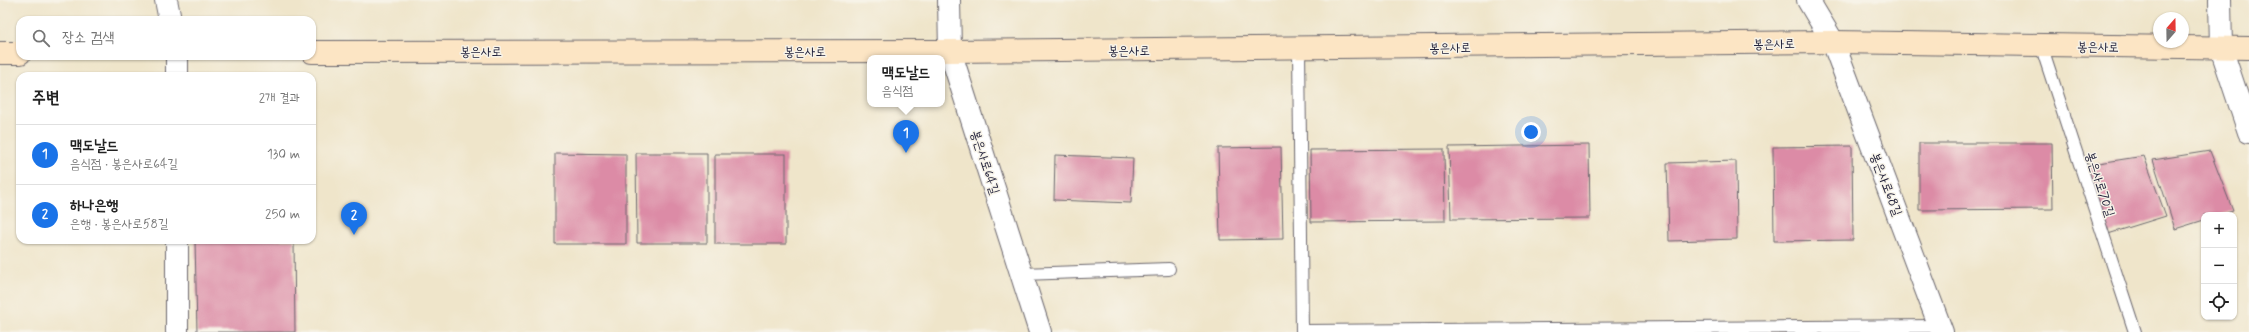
<!DOCTYPE html>
<html lang="ko">
<meta charset="utf-8">
<style>
:root{--surface:#fff;--page:#f6f6f6;--text:#222;--muted:#767676;--line:#e0e0e0;--accent:#1a73e8}
body{margin:0;font-family:Mynerve,"Poor Story",sans-serif;background:var(--page);color:var(--text)}
.controls{position:absolute;right:12px;bottom:12px;display:grid;overflow:hidden;border-radius:8px;box-shadow:0 1px 3px #0004}
.controls button{width:36px;height:36px;display:grid;place-items:center;padding:0;border:0;border-bottom:1px solid var(--line);background:var(--surface);color:var(--text);font:20px sans-serif}
.compass{position:absolute;left:2153px;top:12px;width:36px;height:36px;border-radius:50%;background:var(--surface);box-shadow:0 1px 3px #0004;rotate:20deg}
.you{position:absolute;left:1531px;top:132px;width:14px;height:14px;margin:-10px;border:3px solid #fff;border-radius:50%;background:#1a73e8;box-shadow:0 0 0 6px #1a73e833}
.badge{display:grid;place-items:center;width:26px;height:26px;border-radius:50%;background:var(--accent);color:#fff;font-size:13px;font-weight:700}
.pin{position:absolute;translate:-50% -33px;filter:drop-shadow(0 1px 2px #0008)}
.pin::after{content:'';position:absolute;top:21px;width:14px;height:12px;background:inherit;clip-path:polygon(0 0,100% 0,50% 100%)}
.popup{position:absolute;left:867px;top:55px;width:78px;height:52px;box-sizing:border-box;display:grid;place-content:center;border-radius:8px;background:var(--surface);filter:drop-shadow(0 1px 3px #0005);font-size:13px;white-space:nowrap;color:var(--muted)}
.popup b{font-size:15px;color:var(--text)}
.popup::after{content:'';position:absolute;left:50%;top:100%;margin-left:-8px;border:8px solid transparent;border-top-color:var(--surface)}
.list{margin:0;padding:0;list-style:none}
h2{display:flex;justify-content:space-between;align-items:center;height:52px;margin:0;padding:0 16px;font-size:17px}
h2 small{font-size:13px;font-weight:400;color:var(--muted)}
.list li{display:grid;grid-template-columns:26px 1fr auto;gap:12px;align-items:center;box-sizing:border-box;height:60px;padding:0 16px;border-top:1px solid var(--line)}
.list b{display:block;font-size:15px;white-space:nowrap}
.list p{margin:0;font-size:13px;white-space:nowrap;color:var(--muted)}
.list em{font-size:13px;font-style:normal;color:var(--muted)}
.icon{flex:none;width:22px;height:22px;fill:none;stroke:currentColor;stroke-width:2;stroke-linecap:round;stroke-linejoin:round}
.map{position:relative;flex:none;width:2249px;height:332px;overflow:hidden}
.search{position:absolute;background:var(--surface);box-shadow:0 1px 3px #0004;left:16px;top:16px;width:300px;height:44px;display:flex;align-items:center;gap:10px;box-sizing:border-box;padding:0 14px;border-radius:12px;color:var(--muted);font-size:15px}
.panel{position:absolute;background:var(--surface);box-shadow:0 1px 3px #0004;left:16px;top:72px;width:300px;height:172px;border-radius:12px}
.map>svg:first-child{display:block}
</style>
<div class="map">
<svg width="2249" height="332" viewBox="0 0 2249 332">
<rect width="100%" height="100%" fill="#f7f3e8"/>
<filter id="ink" filterUnits="userSpaceOnUse"><feTurbulence type="fractalNoise" baseFrequency=".025" numOctaves="2"/><feDisplacementMap in="SourceGraphic" scale="8" xChannelSelector="R" yChannelSelector="G"/><feConvolveMatrix kernelMatrix="1 2 1 2 8 2 1 2 1" color-interpolation-filters="sRGB"/></filter>
<filter id="wash" filterUnits="userSpaceOnUse"><feTurbulence type="fractalNoise" baseFrequency=".012" numOctaves="4" result="noise"/><feDisplacementMap in="SourceGraphic" scale="16" xChannelSelector="R" yChannelSelector="G"/><feGaussianBlur stdDeviation="0.9" result="paint"/><feColorMatrix in="noise" values="0 0 0 0 0 0 0 0 0 0 0 0 0 0 0 0 0 1.4 0 .05"/><feComposite in="paint" operator="in"/></filter>
<g filter="url(#wash)">
<rect width="100%" height="100%" fill="#efe5ca"/>
<g id="blocks">
<g fill="#dc8ba6">
<path d="M1919,143H2052L2053,209L1919,210Z"/>
<path d="M1589,145L1590,218L1451,219L1449,147Z"/>
<path d="M1852,146L1853,240L1774,241L1773,147Z"/>
<path d="M1281,147L1283,239L1220,240L1218,148Z"/>
<path d="M1444,149L1445,221L1311,222L1310,150Z"/>
<path d="M2210,151L2233,211L2220,215H2204V220L2175,229L2153,160Z"/>
<path d="M555,153L626,154V244H555Z"/>
<path d="M636,153H707V243H637Z"/>
<rect x="715" y="154" width="71" height="90"/>
<path d="M1055,155L1133,158L1131,203L1054,200Z"/>
<path d="M2144,156L2166,216L2108,234L2086,165Z"/>
<path d="M1736,161L1737,239L1669,241L1667,163Z"/>
<path d="M195,240H294L295,332H197Z"/>
</g>
</g>
</g>
<g filter="url(#ink)">
<use href="#blocks" fill-opacity="0" stroke="#6a666d" stroke-width="1"/>
<g fill="none" stroke-linecap="round" stroke-linejoin="round">
<defs>
<g id="service">
<path d="M2041,45L2135,332"/>
<path d="M1299,49L1302,332"/>
<path d="M1022,274L1169,269"/>
<path d="M1302,331L1940,326"/>
</g>
<g id="minor">
<path d="M166,0L170,20"/>
<path d="M949,0L950,51L1040,332"/>
<path d="M1808,0L1833,42"/>
<path d="M2220,0L2221,48L2249,132"/>
<path d="M177,56V76"/>
<path d="M177,240V332"/>
</g>
<path id="tertiary" d="M1833,42L1942,332"/>
<g id="secondary">
<path d="M312,52L950,51L1833,42L2249,48"/>
<path d="M0,53H20"/>
</g>
</defs>
<use href="#service" stroke="#6a666d" stroke-width="14"/>
<use href="#minor" stroke="#6a666d" stroke-width="24"/>
<use href="#tertiary" stroke="#6a666d" stroke-width="24"/>
<use href="#secondary" stroke="#6a666d" stroke-width="24"/>
<use href="#service" stroke="#fff" stroke-width="12"/>
<use href="#minor" stroke="#fff" stroke-width="22"/>
<use href="#tertiary" stroke="#fff" stroke-width="22"/>
<use href="#secondary" stroke="#fce5c4" stroke-width="22"/>
</g>
</g>
<g text-anchor="middle" stroke-width="3" stroke-linejoin="round" paint-order="stroke">
<g font-size="13" fill="#22223b" stroke="#f7f3e8">
<text transform="translate(1774 43) rotate(-1)" y="5">봉은사로</text>
<text transform="translate(2098 46) rotate(1)" y="5">봉은사로</text>
<text transform="translate(1450 47) rotate(-1)" y="5">봉은사로</text>
<text x="1129" y="55">봉은사로</text>
<text x="481" y="56">봉은사로</text>
<text x="805" y="56">봉은사로</text>
<text transform="translate(986 162) rotate(72)" y="5">봉은사로64길</text>
<text transform="translate(1887 184) rotate(69)" y="5">봉은사로68길</text>
<text transform="translate(2101 184) rotate(72)" y="5">봉은사로70길</text>
</g>
</g>
</svg>
<div class="controls">
<button>+</button>
<button>−</button>
<button><svg class="icon" aria-label="locate" viewBox="0 0 24 24"><circle cx="12" cy="12" r="6"/><path d="M12 2v4M12 18v4M2 12h4M18 12h4"/></svg></button>
</div>
<svg class="compass" viewBox="-18 -18 36 36"><path d="M0-13l5 13h-10z" fill="#e53935"/><path d="M0 13l5-13h-10z" fill="#767676"/></svg>
<div class="you"></div>
<div class="pin badge" style="left:906px;top:153px">1</div>
<div class="popup"><b>맥도날드</b>음식점</div>
<div class="pin badge" style="left:354px;top:235px">2</div>
<div class="search"><svg class="icon" aria-label="search" viewBox="0 0 24 24"><circle cx="10" cy="10" r="6"/><path d="M15 15l6 6"/></svg>장소 검색</div>
<section class="panel">
<h2>주변<small>2개 결과</small></h2>
<ul class="list">
<li><span class="badge">1</span><div><b>맥도날드</b><p>음식점 · 봉은사로64길</p></div><em>130 m</em></li>
<li><span class="badge">2</span><div><b>하나은행</b><p>은행 · 봉은사로58길</p></div><em>250 m</em></li>
</ul>
</section>
</div>
